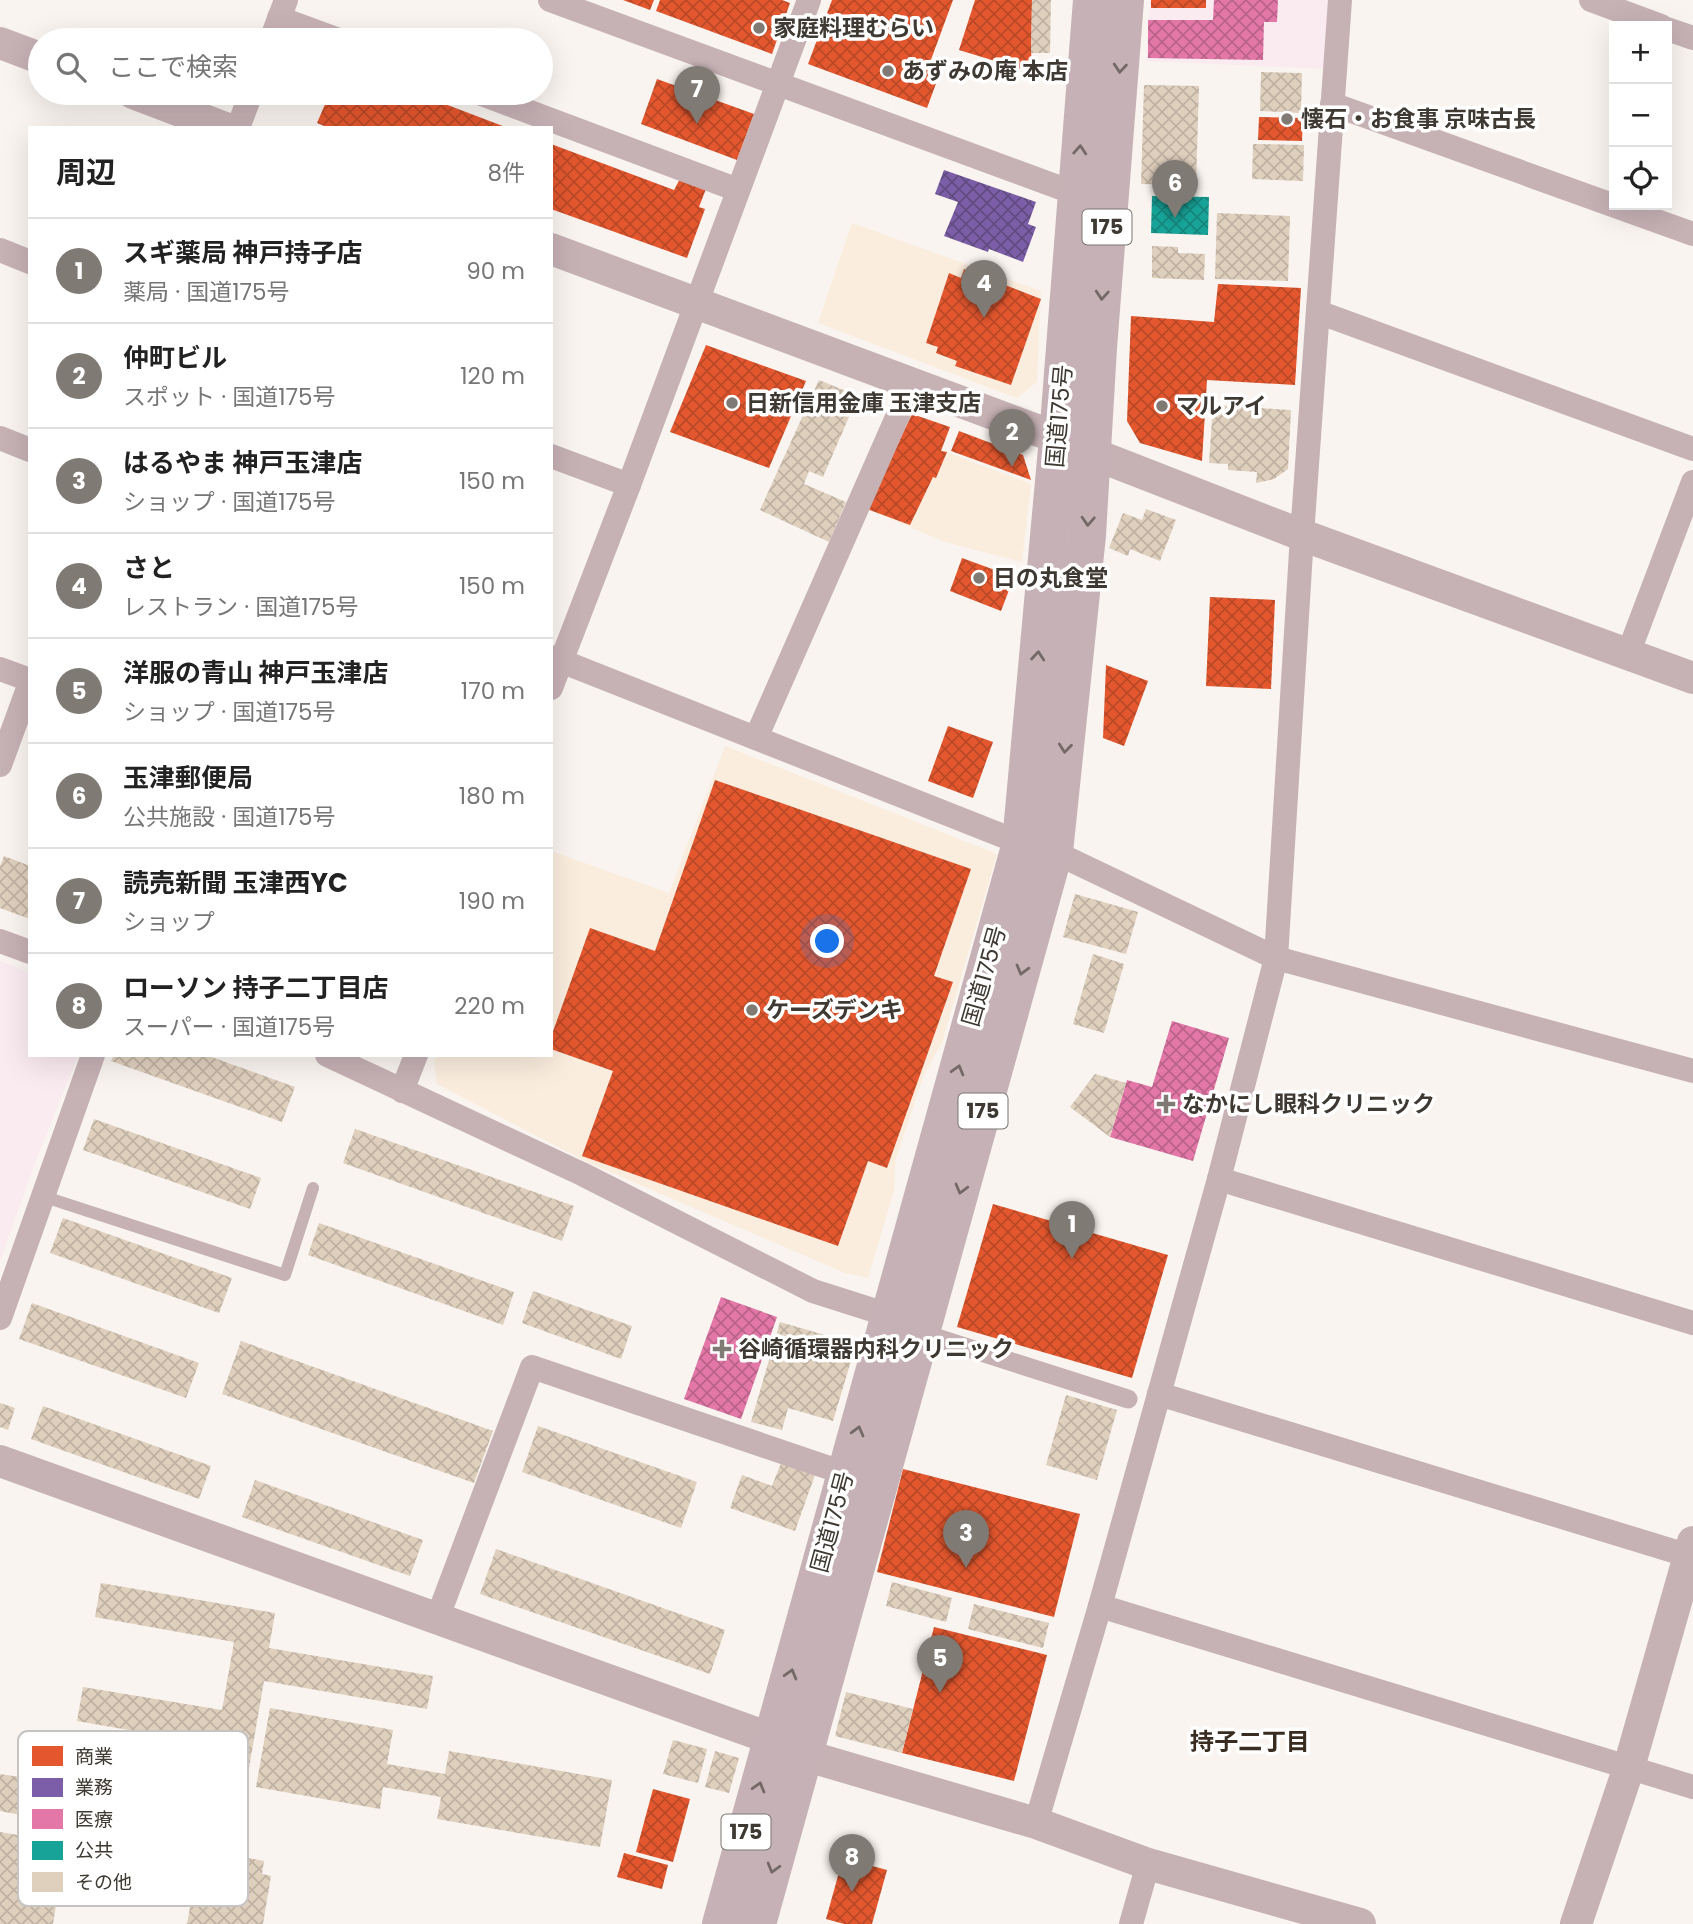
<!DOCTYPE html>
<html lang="ja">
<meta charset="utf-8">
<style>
:root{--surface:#fff;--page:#f6f6f6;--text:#222;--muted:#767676;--line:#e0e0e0;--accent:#7f7a74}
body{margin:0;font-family:Poppins,"Noto Sans JP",sans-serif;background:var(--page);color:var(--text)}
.controls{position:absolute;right:21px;top:21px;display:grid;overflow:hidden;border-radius:0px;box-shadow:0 7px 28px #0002}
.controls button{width:63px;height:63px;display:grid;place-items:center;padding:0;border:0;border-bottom:2px solid var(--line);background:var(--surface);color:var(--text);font:35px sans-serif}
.you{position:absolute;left:828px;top:942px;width:24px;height:24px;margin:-18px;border:5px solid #fff;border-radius:50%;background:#1a73e8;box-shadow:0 0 0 10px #1a73e833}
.badge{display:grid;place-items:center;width:46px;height:46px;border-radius:50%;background:var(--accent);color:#fff;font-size:23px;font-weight:700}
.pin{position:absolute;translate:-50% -58px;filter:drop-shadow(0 2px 4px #0008)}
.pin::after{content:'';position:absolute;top:37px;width:24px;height:21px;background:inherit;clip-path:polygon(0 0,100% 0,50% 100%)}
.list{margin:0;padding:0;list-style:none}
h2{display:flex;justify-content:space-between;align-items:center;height:91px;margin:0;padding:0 28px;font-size:30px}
h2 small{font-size:23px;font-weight:400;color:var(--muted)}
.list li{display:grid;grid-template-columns:46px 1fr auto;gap:21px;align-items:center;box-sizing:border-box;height:105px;padding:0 28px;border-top:2px solid var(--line)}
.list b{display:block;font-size:26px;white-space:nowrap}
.list p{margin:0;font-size:23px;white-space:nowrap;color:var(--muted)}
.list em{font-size:23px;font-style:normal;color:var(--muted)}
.icon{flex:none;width:38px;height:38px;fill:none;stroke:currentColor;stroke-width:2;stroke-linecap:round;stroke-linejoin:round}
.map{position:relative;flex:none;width:1693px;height:1924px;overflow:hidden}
.search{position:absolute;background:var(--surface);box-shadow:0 7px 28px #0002;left:28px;top:28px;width:525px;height:77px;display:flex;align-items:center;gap:18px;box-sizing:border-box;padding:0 24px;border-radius:38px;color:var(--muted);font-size:26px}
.panel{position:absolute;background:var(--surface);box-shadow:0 7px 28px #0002;left:28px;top:126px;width:525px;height:931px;border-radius:0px}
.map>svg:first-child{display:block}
</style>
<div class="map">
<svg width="1693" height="1924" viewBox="0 0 1693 1924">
<defs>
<pattern id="shops-cross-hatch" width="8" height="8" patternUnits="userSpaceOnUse" patternTransform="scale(1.75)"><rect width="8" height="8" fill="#e4572e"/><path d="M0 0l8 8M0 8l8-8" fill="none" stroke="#ba4928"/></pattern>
<pattern id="offices-cross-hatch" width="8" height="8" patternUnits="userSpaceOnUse" patternTransform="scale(1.75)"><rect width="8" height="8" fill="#7b5ea7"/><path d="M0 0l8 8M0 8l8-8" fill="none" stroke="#614b81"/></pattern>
<pattern id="health-cross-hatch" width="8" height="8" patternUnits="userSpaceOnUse" patternTransform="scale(1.75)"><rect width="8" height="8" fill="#e377a8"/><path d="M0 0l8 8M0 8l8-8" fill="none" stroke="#b96389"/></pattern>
<pattern id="public-cross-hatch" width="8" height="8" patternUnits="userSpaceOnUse" patternTransform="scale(1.75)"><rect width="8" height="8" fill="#17a398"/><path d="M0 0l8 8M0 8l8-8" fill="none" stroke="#16867d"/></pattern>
<pattern id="building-cross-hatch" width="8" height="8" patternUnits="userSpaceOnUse" patternTransform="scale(1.75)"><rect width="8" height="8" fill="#dfcfbd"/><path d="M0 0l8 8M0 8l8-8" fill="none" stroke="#c0b2a3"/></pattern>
</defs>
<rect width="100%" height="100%" fill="#f9f4ef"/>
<g fill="#faedde">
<path d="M852,223L1041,291L1037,382L1017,398L818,323Z"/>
<path d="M941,450L1031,484L1022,562L945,542L867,509Z"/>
<path d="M725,746L997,854L942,1043L924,1075L896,1158L894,1191L868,1278L845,1273L587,1162L437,1084L434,1063L437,1055H551V851L669,893Z"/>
</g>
<g fill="#faebf0">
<path d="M1150,0H1329L1325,69L1146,61Z"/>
<path d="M0,961L30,973V1055H78L35,1163L0,1261Z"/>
</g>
<g fill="url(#shops-cross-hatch)">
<path d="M623,0H654L650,10Z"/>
<path d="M660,0H782L790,3L772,54L656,11Z"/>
<path d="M832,0H953L929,65L941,70L927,108L808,64Z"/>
<path d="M975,0H1032L1031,72L959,50Z"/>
<rect x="1151" y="0" width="55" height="8"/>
<path d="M657,79L754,114L737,160L641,124Z"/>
<path d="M324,93H416L508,128H329L317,123L329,95Z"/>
<path d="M1259,117L1303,118L1302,141L1258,140Z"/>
<path d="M551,144L674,190L681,177L706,189L699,207L705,209L687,258L551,209Z"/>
<path d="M964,269L1041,299L1011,385L955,366L957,361L936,353L938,347L926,343L949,273L961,278Z"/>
<path d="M1218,284L1301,288L1295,385L1207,380L1202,461L1140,443L1127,421L1131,316L1214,322Z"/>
<path d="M706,345L806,381L769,468L670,432Z"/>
<path d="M912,414L950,427L941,451L947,452L936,478L933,477L910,525L867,509Z"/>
<path d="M959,431L1023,455L1031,480L951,451Z"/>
<path d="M962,558L1014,577L1001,611L950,591Z"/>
<path d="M1210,597L1275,600L1271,689L1206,686Z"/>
<path d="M1106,665L1148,681L1124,746L1103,738Z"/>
<path d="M948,726L993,742L973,798L928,781Z"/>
<path d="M715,780L971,869L934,976L953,982L887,1168L868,1161L838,1246L582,1156L613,1071L551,1049V1037L590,928L655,951Z"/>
<path d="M993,1204L1168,1255L1132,1378L957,1327Z"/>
<path d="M903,1469L1080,1514L1054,1617L877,1572Z"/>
<path d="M934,1627L1047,1655L1014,1781L902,1753Z"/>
<path d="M653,1789L690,1799L673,1862L636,1852Z"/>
<path d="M624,1853L668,1865L662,1889L617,1877Z"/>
<path d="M843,1858L887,1870L872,1924H844L826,1919Z"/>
</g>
<path fill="url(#offices-cross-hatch)" d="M944,170L1036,202L1028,224L1036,227L1023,262L989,249L988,252L944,236L958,202L935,194Z"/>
<g fill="url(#health-cross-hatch)">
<path d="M1214,0H1278L1277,22H1264L1263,60L1148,58V20H1213Z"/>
<path d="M1172,1021L1229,1038L1193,1161L1110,1137L1127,1080L1152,1087Z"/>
<path d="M721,1297L777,1317L741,1419L684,1399Z"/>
</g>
<path fill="url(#public-cross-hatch)" d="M1152,196L1209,197L1208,235L1151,233Z"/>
<g fill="url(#building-cross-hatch)">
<path d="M1032,0H1051L1050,53H1031Z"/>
<path d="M1261,72L1302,73L1301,113L1260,111Z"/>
<path d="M1144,85L1199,86L1196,185L1141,184Z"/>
<path d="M1253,144L1304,145L1303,181L1252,179Z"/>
<path d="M1217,213L1290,216L1288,281L1215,279Z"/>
<path d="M1152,246L1178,247V253L1205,254L1204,280L1152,278Z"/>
<path d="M819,380L858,396L823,477L809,471L804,484L846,502L829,542L760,510Z"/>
<path d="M1213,405L1291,410L1288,469L1274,479L1256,483L1257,472L1228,470V464L1209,463Z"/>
<path d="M1146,509L1176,520L1160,561L1130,549L1128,556L1109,548L1123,513L1142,520Z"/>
<path d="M4,856L30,866V919L0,908V866Z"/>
<path d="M1075,894L1138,912L1126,954L1063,937Z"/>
<path d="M1093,954L1124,964L1104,1033L1073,1024Z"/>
<path d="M114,1055H206L295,1087L282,1122L111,1061Z"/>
<path d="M1095,1074L1126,1083L1110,1137L1070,1107Z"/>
<path d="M94,1119L261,1178L250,1209L83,1150Z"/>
<path d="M355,1129L574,1206L562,1241L343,1163Z"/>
<path d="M63,1218L232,1278L219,1313L50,1253Z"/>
<path d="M319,1223L514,1292L503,1325L308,1255Z"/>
<path d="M533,1291L632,1326L621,1359L522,1323Z"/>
<path d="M32,1303L199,1363L186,1398L19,1339Z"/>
<path d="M780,1322L856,1344L833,1421L788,1408L782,1430L751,1422Z"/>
<path d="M241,1341L493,1431L474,1483L222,1394Z"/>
<path d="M1066,1395L1117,1410L1097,1480L1046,1465Z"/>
<path d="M0,1403L15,1408L8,1430L0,1427Z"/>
<path d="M43,1406L211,1466L199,1499L31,1439Z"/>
<path d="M538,1426L697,1482L681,1528L522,1472Z"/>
<path d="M781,1463L815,1475L795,1531L730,1508L742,1475L772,1486Z"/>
<path d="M255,1480L423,1540L410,1576L242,1517Z"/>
<path d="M496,1549L725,1630L710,1674L480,1594Z"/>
<path d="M892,1582L952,1598L946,1622L886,1606Z"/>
<path d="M101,1583L275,1613L269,1648L433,1676L427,1709L264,1681L234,1855L264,1861L262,1874L271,1876L263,1924H187L201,1844L59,1820L61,1810L38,1806L36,1818L0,1811V1774L19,1777L22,1764L65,1772L63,1787L202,1811L214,1745L77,1721L83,1687L222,1710L234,1642L95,1617Z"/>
<path d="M974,1604L1049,1623L1043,1648L968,1629Z"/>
<path d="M846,1692L913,1709L902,1753L835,1736Z"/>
<path d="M270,1708L393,1730L387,1764L445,1774L449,1751L612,1780L600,1847L437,1819L441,1797L383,1787L380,1809L256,1787Z"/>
<path d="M673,1740L707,1749L698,1783L663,1774Z"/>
<path d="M715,1751L739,1758L729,1793L705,1787Z"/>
<path d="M0,1832L66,1843L53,1924H0Z"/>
</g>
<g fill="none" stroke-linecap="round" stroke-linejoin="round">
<path stroke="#c6b1b5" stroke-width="12" d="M45,1197L285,1275L313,1188"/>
<path stroke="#c6b1b5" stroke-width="19" d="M937,1338L1128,1399"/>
<g stroke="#c6b1b5" stroke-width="24">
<path d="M550,0L1088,198"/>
<path d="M1591,0L1661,26"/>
<path d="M279,18L339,40"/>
<path d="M1667,29L1693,38"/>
<path d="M271,40L286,0"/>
<path d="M479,93L738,190"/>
<path d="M1332,104L1693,234"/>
<path d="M238,128L251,93"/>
<path d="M0,250L30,262"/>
<path d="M1318,312L1693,449"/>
<path d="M0,438L30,450"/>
<path d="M551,456L629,485"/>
<path d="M1628,654L1693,482"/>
<path d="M551,657L1021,843L1054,852L1276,958L1693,1071"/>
<path d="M0,669L30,680"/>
<path d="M551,688L629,485L809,0"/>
<path d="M756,738L912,383"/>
<path d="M0,765L30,683"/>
<path d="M0,941L30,952"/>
<path d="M327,1055L582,1174L813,1291L901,1319"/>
<path d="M402,1091L416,1055"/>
<path d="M1219,1179L1693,1323"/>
<path d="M0,1318L93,1055"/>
<path d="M1159,1394L1693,1557"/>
<path d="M1100,1606L1693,1787"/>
<path d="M437,1619L532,1367L859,1478"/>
<path d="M1036,1823L1100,1606L1219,1179L1276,958L1302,535L1340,0"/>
<path d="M1131,1924L1148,1864"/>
</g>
<g stroke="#c6b1b5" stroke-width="32">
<path d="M0,43L40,58"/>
<path d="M133,93L225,128"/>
<path d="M551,249L1058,438L1091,453L1302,535L1693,678"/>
<path d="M0,1461L772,1739L804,1755L1036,1823L1148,1864L1360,1924"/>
<path d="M1576,1924L1629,1767L1693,1542"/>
</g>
<g stroke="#c6b2b6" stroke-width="38">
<path d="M721,1924L1021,843L1058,438L1092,0"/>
<path d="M757,1924L1054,852L1087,535L1098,348L1125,0"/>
</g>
</g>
<defs><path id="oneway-chevron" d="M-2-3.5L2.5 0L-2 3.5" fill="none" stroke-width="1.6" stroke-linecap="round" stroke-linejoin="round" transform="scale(1.75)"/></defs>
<g stroke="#746967">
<use href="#oneway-chevron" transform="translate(1120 68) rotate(95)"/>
<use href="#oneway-chevron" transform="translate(1080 150) rotate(-86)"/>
<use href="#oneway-chevron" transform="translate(1102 295) rotate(94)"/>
<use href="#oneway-chevron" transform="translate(1088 521) rotate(93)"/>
<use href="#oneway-chevron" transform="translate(1038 656) rotate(-85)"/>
<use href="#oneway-chevron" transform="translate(1065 748) rotate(96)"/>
<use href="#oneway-chevron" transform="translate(1022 970) rotate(105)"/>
<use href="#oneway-chevron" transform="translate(958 1070) rotate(-74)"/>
<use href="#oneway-chevron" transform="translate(961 1189) rotate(105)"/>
<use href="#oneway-chevron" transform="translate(858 1431) rotate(-75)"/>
<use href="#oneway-chevron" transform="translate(791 1674) rotate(-74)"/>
<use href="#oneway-chevron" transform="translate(759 1787) rotate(-74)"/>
<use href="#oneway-chevron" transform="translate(773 1868) rotate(106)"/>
</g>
<g fill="#7f7a74" stroke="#fff" stroke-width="2.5">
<circle cx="759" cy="28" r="7"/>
<circle cx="888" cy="71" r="7"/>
<circle cx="1287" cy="119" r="7"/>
<circle cx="732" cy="403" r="7"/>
<circle cx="1162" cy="406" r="7"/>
<circle cx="979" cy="578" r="7"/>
<circle cx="752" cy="1010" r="7"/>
<path d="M1162.5 1093.5h7v7h7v7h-7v7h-7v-7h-7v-7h7z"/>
<path d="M718.5 1338.5h7v7h7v7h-7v7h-7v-7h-7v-7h7z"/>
</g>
<g text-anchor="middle" stroke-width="7" stroke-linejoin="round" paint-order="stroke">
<g fill="#fff" stroke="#787470" stroke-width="2">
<rect x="1082.5" y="209.5" width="49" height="35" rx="5"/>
<rect x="958.5" y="1093.5" width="49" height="35" rx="5"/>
<rect x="721.5" y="1814.5" width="49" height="35" rx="5"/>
</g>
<g font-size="21" font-weight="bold" fill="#3e3932">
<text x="1107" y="234">175</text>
<text x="983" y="1118">175</text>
<text x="746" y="1839">175</text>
</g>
<g font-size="23" font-weight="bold" fill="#3e3932" stroke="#fff" text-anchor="start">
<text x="773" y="36">家庭料理むらい</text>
<text x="902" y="79">あずみの庵 本店</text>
<text x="1301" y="127">懐石・お食事 京味古長</text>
<text x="746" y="411">日新信用金庫 玉津支店</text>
<text x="1176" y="414">マルアイ</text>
<text x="993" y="586">日の丸食堂</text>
<text x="766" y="1018">ケーズデンキ</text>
<text x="1182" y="1112">なかにし眼科クリニック</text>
<text x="738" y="1357">谷崎循環器内科クリニック</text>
</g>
<g font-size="23" fill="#3e3932" stroke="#fff">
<text transform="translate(1059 416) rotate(-85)" y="8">国道175号</text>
<text transform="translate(984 976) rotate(-74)" y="8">国道175号</text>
<text transform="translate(832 1522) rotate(-75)" y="8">国道175号</text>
</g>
<g font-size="24" font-weight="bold" fill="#382d20" stroke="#fff">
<text x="1250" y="1750">持子二丁目</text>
</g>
</g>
<rect x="18" y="1731" width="230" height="175" rx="10" fill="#fff" stroke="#c5c4c2" stroke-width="2"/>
<rect x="32" y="1746" width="31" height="20" fill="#e4572e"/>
<rect x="32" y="1778" width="31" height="19" fill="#7b5ea7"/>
<rect x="32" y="1809" width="31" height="20" fill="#e377a8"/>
<rect x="32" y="1841" width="31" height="19" fill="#17a398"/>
<rect x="32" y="1872" width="31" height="20" fill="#dfcfbd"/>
<g font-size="19" fill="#3e3932">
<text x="75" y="1763">商業</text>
<text x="75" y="1794">業務</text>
<text x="75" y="1826">医療</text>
<text x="75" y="1857">公共</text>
<text x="75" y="1889">その他</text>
</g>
</svg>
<div class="controls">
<button>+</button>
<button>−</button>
<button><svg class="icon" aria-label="locate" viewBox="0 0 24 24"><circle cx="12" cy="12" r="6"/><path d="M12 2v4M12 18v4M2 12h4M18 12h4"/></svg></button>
</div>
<div class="you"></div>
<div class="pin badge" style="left:1072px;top:1259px">1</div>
<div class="pin badge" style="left:1012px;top:467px">2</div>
<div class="pin badge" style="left:966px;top:1568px">3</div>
<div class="pin badge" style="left:984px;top:318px">4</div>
<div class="pin badge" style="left:940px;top:1693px">5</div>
<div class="pin badge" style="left:1175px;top:218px">6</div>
<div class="pin badge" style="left:697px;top:124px">7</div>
<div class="pin badge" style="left:852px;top:1892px">8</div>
<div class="search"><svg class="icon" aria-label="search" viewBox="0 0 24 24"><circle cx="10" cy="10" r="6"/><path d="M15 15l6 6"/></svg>ここで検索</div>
<section class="panel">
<h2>周辺<small>8件</small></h2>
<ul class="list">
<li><span class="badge">1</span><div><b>スギ薬局 神戸持子店</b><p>薬局 · 国道175号</p></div><em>90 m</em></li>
<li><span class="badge">2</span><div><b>仲町ビル</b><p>スポット · 国道175号</p></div><em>120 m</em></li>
<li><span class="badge">3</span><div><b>はるやま 神戸玉津店</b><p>ショップ · 国道175号</p></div><em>150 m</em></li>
<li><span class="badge">4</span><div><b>さと</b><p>レストラン · 国道175号</p></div><em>150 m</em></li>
<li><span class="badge">5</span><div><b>洋服の青山 神戸玉津店</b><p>ショップ · 国道175号</p></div><em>170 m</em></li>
<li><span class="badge">6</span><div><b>玉津郵便局</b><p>公共施設 · 国道175号</p></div><em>180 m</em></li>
<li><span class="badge">7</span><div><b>読売新聞 玉津西YC</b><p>ショップ</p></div><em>190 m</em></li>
<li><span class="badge">8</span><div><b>ローソン 持子二丁目店</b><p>スーパー · 国道175号</p></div><em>220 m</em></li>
</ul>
</section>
</div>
